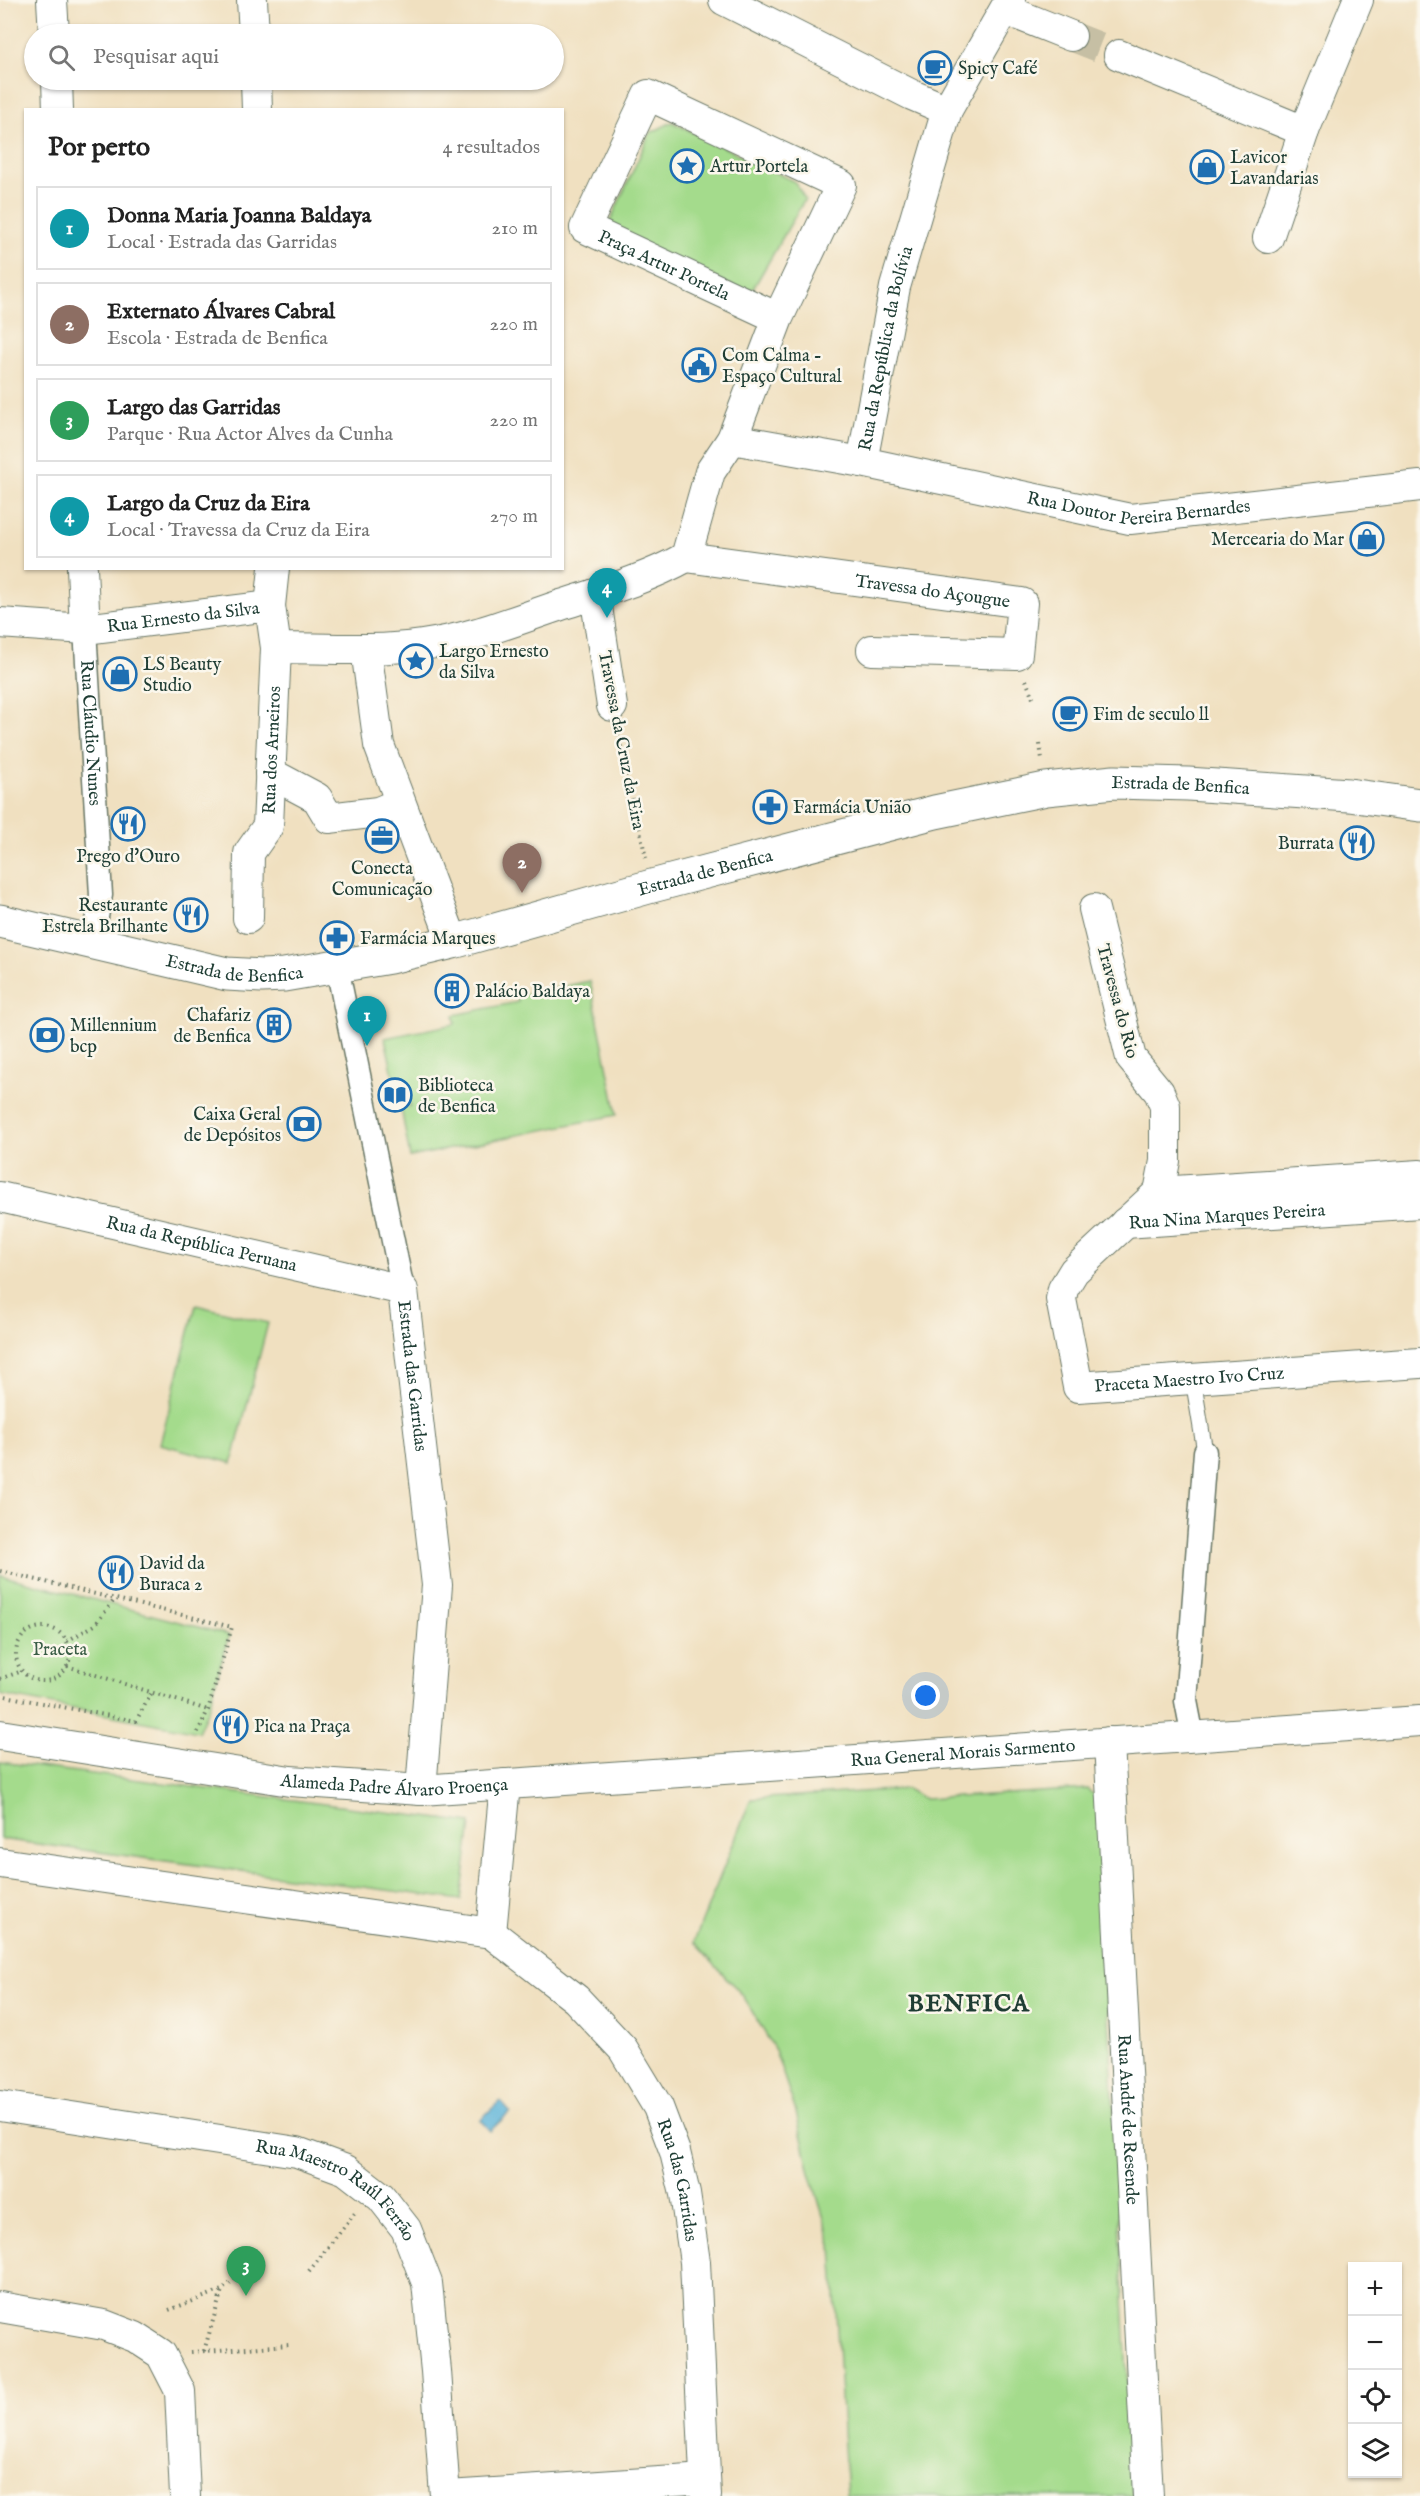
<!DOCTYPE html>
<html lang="pt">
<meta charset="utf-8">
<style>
:root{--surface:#fff;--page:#f6f6f6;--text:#222;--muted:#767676;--line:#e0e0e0;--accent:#111827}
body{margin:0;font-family:"IM FELL English",serif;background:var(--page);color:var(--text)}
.controls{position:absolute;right:18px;bottom:18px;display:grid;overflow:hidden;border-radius:0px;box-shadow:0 2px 4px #0004}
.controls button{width:54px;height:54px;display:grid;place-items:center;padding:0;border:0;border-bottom:2px solid var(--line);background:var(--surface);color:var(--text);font:30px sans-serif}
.you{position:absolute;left:926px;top:1696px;width:21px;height:21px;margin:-15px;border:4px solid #fff;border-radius:50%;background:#1a73e8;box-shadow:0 0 0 9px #1a73e833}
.badge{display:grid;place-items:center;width:39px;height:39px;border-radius:50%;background:var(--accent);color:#fff;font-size:20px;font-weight:700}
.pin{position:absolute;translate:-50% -50px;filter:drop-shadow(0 2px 3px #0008)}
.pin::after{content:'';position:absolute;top:32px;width:21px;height:18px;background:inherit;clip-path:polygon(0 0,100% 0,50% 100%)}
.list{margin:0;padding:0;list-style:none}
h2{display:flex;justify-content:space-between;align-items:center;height:78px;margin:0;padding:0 24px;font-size:26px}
h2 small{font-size:20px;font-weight:400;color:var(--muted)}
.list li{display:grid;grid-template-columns:39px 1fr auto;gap:18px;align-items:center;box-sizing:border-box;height:84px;margin:0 12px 12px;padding:0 12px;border:2px solid var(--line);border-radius:0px}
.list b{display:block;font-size:22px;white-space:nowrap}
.list p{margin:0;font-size:20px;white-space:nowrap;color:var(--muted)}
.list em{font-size:20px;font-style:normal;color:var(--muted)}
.icon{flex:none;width:33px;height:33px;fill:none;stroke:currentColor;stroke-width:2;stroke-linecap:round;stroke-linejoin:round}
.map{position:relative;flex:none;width:1420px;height:2496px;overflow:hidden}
.search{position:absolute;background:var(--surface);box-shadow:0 2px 4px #0004;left:24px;top:24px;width:540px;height:66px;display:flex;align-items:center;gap:15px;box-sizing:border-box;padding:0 21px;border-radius:33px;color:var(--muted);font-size:22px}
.panel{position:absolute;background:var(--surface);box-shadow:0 2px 4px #0004;left:24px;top:108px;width:540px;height:462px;border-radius:0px}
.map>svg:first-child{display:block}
</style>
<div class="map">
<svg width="1420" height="2496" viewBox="0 0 1420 2496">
<rect width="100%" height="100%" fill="#fbf7ec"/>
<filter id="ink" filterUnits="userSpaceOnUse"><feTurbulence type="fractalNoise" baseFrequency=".0167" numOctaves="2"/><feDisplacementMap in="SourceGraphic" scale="12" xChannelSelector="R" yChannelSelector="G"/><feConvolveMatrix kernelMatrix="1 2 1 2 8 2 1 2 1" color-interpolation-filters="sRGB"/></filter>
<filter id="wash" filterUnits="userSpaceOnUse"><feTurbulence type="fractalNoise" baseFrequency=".008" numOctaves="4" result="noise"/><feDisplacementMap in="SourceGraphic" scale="24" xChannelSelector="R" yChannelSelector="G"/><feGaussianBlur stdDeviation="1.35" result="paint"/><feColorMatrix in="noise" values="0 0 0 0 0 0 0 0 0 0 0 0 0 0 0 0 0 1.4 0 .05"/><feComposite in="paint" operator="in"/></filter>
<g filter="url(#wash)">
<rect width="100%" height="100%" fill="#f0e0c0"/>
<g fill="#a4db8c" stroke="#628c60" stroke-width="1.5">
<path d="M672,122L795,182L805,199L750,294L607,228L650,133Z"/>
<path d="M590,981L617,1115L410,1157L401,1108L410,1106L405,1082L395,1084L385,1038L455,1024L454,1015L518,1002L517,996Z"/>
<path d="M196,1305L268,1323L232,1463L160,1444Z"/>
<path d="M0,1575L229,1635L208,1710L198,1732L0,1695Z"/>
<path d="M0,1762L471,1823L461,1900L0,1839Z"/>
<path d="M906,1789L925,1799L1087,1789L1098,1798L1133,2496H847L832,2245L810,2173L796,2112L775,2050L743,1996L694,1942L751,1799Z"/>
</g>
<path fill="#5bb3d8" stroke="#3d7886" stroke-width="1.5" d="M500,2101L510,2112L490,2131L480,2120Z"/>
</g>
<g filter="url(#ink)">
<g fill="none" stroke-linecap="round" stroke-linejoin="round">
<path stroke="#c6bfa4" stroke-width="30" stroke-dasharray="30 15" stroke-linecap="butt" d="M1071,36L1119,55"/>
<defs>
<path id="service" d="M1193,1379L1205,1452"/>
<g id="pedestrian">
<path id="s1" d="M85,629L101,895L92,944"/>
<path d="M337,967L403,1290"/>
<path d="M1193,1737L1186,1701L1205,1452"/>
</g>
<g id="minor">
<path d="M52,0L54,34"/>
<path d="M252,0L254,34"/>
<path d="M724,0L912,95L947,110"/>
<path d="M1006,10L1071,36"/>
<path d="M1119,55L1304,131"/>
<path d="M57,80L58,110"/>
<path d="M256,80L257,110"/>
<path d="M1268,238L1304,131L1358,0"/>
<path id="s2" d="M732,439L862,462L1130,519L1420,486"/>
<path id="s3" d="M862,462L895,287L947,110L1010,0"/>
<path id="s4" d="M686,557L710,472L732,439L778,318L841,185L648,95L585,228L778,318"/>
<path id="s5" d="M686,557L1022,603L1017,654L872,650"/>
<path d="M82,568L85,629"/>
<path d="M595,594L612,706"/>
<path d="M270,606L274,568"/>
<path id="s6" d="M0,623L85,629L270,606L276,648C325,648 374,652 422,645C470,639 513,621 558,606C601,592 647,579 686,557"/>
<path d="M366,649L379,745L453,942"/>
<path d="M270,773L317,798L329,818L378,812L400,803"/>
<path d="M1094,909L1131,1058L1159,1092L1165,1106V1161L1159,1192"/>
<path id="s7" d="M248,918L249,853L268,826L276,648"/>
<path id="s8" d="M1420,1175L1159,1192L1074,1271L1063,1289L1061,1299L1078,1387L1420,1363"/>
<path id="s9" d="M0,1197L403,1290L437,1585L421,1790"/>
<path id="s10" d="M1125,1223L1420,1203"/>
<path id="s11" d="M0,1735L290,1781L421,1790L1420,1721"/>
<path id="s12" d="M1109,1742L1148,2496"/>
<path id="s13" d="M0,1863L491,1933L576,1999L623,2049L658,2107L675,2152L685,2194L695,2262L706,2496"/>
<path d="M491,1933L505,1784"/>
<path id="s14" d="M0,2106L297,2152L346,2170L381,2197L406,2229L427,2283L436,2371L445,2496"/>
<path d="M0,2307L104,2325L135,2337L161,2354L180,2391L185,2496"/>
<path d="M448,2496L705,2479"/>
</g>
<g id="tertiary">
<path id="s15" d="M0,921L227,974L262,976L284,975L390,957L453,942L652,886L935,812L1046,789L1114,782L1188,784L1349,795L1420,805"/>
</g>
</defs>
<use href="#service" stroke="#687665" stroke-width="17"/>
<use href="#pedestrian" stroke="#687665" stroke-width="25"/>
<use href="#minor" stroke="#687665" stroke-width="32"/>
<use href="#tertiary" stroke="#687665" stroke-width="35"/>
<g stroke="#687665" stroke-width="4" stroke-dasharray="1.5 4.5" stroke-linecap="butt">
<path d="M1026,680L1034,701"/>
<path d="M618,734L646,858"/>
<path d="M1040,744L1042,759"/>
<path d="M0,1571L232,1627L208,1710L196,1736"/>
<circle cx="43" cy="1654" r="27"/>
<path d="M67,1641L95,1625L115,1599"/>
<path d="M67,1666L208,1710"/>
<path d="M0,1679L22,1671"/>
<path d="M0,1695L136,1721L152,1692"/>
<path d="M309,2271L355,2213"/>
<path d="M169,2310L222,2290L259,2259"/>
<path d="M204,2351L222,2290"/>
<path d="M191,2352L289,2345"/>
</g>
<use href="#service" stroke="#fff" stroke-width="15"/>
<use href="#pedestrian" stroke="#fff" stroke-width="22"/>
<use href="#minor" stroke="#fff" stroke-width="30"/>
<use href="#tertiary" stroke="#fff" stroke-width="33"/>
</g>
</g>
<defs>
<symbol id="cafe-ring" viewBox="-11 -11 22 22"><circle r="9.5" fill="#fbf7ec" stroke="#1f6fb2" stroke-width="1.5"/><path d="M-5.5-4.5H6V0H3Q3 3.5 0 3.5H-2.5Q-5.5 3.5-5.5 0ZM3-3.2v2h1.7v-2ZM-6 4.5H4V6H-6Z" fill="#1f6fb2"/></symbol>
<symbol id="sight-ring" viewBox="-11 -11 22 22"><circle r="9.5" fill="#fbf7ec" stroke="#1f6fb2" stroke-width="1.5"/><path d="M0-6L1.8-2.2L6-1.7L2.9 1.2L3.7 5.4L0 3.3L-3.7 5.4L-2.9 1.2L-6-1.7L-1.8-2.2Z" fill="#1f6fb2"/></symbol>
<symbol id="shop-ring" viewBox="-11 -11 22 22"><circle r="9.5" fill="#fbf7ec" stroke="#1f6fb2" stroke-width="1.5"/><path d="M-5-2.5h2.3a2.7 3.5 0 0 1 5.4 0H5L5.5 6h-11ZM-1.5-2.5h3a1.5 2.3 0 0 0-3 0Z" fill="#1f6fb2"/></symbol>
<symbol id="civic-ring" viewBox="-11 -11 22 22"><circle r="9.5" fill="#fbf7ec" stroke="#1f6fb2" stroke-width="1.5"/><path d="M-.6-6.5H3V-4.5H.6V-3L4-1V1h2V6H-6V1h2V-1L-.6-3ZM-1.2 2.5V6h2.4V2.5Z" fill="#1f6fb2"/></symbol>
<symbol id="pharmacy-ring" viewBox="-11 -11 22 22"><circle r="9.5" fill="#fbf7ec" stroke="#1f6fb2" stroke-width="1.5"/><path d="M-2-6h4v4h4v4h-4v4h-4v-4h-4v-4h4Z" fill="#1f6fb2"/></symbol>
<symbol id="restaurant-ring" viewBox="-11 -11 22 22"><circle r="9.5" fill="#fbf7ec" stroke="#1f6fb2" stroke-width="1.5"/><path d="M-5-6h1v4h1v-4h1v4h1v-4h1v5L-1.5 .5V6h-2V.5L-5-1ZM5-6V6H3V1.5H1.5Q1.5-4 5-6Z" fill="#1f6fb2"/></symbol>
<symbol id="office-ring" viewBox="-11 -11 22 22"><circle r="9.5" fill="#fbf7ec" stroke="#1f6fb2" stroke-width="1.5"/><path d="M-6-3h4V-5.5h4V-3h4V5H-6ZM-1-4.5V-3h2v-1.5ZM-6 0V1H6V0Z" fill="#1f6fb2"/></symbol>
<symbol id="building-ring" viewBox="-11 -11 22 22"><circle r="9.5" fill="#fbf7ec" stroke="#1f6fb2" stroke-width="1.5"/><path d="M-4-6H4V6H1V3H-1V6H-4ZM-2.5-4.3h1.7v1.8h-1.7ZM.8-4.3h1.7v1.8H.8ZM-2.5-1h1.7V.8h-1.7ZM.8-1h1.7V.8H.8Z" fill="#1f6fb2"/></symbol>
<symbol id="bank-ring" viewBox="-11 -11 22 22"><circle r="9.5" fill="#fbf7ec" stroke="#1f6fb2" stroke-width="1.5"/><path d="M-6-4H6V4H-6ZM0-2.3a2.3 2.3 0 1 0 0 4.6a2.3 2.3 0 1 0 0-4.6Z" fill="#1f6fb2"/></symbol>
<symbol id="library-ring" viewBox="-11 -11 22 22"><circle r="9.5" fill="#fbf7ec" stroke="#1f6fb2" stroke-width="1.5"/><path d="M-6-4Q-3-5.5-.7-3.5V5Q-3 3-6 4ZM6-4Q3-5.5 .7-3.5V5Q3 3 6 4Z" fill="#1f6fb2"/></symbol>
</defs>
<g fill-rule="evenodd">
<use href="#cafe-ring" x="916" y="49" width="38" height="38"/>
<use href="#sight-ring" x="668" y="147" width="38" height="38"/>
<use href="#shop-ring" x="1188" y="148" width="38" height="38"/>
<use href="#civic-ring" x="680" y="346" width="38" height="38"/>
<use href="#shop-ring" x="1348" y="520" width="38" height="38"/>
<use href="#sight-ring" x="397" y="642" width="38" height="38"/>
<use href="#shop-ring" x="101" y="655" width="38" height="38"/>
<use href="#cafe-ring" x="1051" y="695" width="38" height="38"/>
<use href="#pharmacy-ring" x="751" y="788" width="38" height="38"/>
<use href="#restaurant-ring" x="109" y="805" width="38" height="38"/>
<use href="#office-ring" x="363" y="817" width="38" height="38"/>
<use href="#restaurant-ring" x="1338" y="824" width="38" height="38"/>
<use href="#restaurant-ring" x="172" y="896" width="38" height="38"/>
<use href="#pharmacy-ring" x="318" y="919" width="38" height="38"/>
<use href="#building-ring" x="433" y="972" width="38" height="38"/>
<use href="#building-ring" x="255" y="1006" width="38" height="38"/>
<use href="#bank-ring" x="28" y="1016" width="38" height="38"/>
<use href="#library-ring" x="376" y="1076" width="38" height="38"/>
<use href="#bank-ring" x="285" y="1105" width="38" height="38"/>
<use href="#restaurant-ring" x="97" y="1554" width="38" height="38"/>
<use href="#restaurant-ring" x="212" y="1707" width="38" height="38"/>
</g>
<g text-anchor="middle" stroke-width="5" stroke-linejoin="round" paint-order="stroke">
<g font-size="18" fill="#1f3d34" stroke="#fbf7ec" text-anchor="start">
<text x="958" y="74">Spicy Café</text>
<text x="1230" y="163">Lavicor<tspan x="1230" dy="21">Lavandarias</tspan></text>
<text x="710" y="172">Artur Portela</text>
<text x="722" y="361">Com Calma -<tspan x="722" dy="21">Espaço Cultural</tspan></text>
<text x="1344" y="545" text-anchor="end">Mercearia do Mar</text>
<text x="439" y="657">Largo Ernesto<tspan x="439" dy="21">da Silva</tspan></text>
<text x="143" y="670">LS Beauty<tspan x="143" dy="21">Studio</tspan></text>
<text x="1093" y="720">Fim de seculo ll</text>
<text x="793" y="813">Farmácia União</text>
<text x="1334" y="849" text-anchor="end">Burrata</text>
<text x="128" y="862" text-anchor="middle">Prego d'Ouro</text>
<text x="382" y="874" text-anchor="middle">Conecta<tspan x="382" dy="21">Comunicação</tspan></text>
<text x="168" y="911" text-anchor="end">Restaurante<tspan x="168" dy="21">Estrela Brilhante</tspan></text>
<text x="360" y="944">Farmácia Marques</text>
<text x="475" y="997">Palácio Baldaya</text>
<text x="251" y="1021" text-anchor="end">Chafariz<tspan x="251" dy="21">de Benfica</tspan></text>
<text x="70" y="1031">Millennium<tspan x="70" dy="21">bcp</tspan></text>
<text x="418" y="1091">Biblioteca<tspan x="418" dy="21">de Benfica</tspan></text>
<text x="281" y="1120" text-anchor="end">Caixa Geral<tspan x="281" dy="21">de Depósitos</tspan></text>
<text x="139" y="1569">David da<tspan x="139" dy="21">Buraca 2</tspan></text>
<text x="254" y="1732">Pica na Praça</text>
</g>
<g font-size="18" fill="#1f3d34" stroke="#fbf7ec">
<text dy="6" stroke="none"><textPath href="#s4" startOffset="852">Praça Artur Portela</textPath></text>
<text dy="6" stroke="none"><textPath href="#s3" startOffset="116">Rua da República da Bolívia</textPath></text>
<text dy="6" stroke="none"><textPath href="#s2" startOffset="414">Rua Doutor Pereira Bernardes</textPath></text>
<text dy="6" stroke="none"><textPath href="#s5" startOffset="249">Travessa do Açougue</textPath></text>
<text dy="6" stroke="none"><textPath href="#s6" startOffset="184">Rua Ernesto da Silva</textPath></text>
<text dy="6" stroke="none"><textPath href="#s1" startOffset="104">Rua Cláudio Nunes</textPath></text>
<text transform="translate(622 740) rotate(79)" y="6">Travessa da Cruz da Eira</text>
<text dy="6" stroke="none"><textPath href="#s7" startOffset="174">Rua dos Arneiros</textPath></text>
<text dy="6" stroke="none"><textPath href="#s15" startOffset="1210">Estrada de Benfica</textPath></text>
<text dy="6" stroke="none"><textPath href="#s15" startOffset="724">Estrada de Benfica</textPath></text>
<text dy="6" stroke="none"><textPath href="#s15" startOffset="240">Estrada de Benfica</textPath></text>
<text transform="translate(1118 1001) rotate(75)" y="6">Travessa do Rio</text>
<text dy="6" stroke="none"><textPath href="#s10" startOffset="102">Rua Nina Marques Pereira</textPath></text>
<text dy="6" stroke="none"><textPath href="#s9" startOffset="207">Rua da República Peruana</textPath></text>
<text dy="6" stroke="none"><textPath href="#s9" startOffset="500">Estrada das Garridas</textPath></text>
<text dy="6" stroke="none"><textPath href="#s8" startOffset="610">Praceta Maestro Ivo Cruz</textPath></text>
<text dy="6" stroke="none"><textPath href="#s11" startOffset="968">Rua General Morais Sarmento</textPath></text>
<text dy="6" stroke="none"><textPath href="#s11" startOffset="398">Alameda Padre Álvaro Proença</textPath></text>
<text dy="6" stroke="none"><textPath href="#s12" startOffset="378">Rua André de Resende</textPath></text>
<text dy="6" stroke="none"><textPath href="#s13" startOffset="816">Rua das Garridas</textPath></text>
<text dy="6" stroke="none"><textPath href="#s14" startOffset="354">Rua Maestro Raúl Ferrão</textPath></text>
</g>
<g font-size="18" fill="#3a5d46" stroke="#fbf7ec">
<text x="60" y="1655">Praceta</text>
</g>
<g font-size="24" font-weight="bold" letter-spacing="1.5" fill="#1f3d34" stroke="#fbf7ec">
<text x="969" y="2011">BENFICA</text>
</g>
</g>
</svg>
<div class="controls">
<button>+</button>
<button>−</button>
<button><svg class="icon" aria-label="locate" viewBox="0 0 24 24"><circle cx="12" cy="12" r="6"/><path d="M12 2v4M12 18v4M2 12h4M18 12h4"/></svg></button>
<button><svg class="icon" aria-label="layers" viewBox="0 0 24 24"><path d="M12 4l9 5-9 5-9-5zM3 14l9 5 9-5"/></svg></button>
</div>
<div class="you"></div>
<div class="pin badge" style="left:367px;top:1046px;background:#0f9aa8">1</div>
<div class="pin badge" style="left:522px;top:893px;background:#8d6e63">2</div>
<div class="pin badge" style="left:246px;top:2296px;background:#2e9e5b">3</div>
<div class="pin badge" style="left:607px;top:618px;background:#0f9aa8">4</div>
<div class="search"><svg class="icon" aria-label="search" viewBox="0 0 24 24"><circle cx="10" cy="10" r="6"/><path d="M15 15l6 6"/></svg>Pesquisar aqui</div>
<section class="panel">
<h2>Por perto<small>4 resultados</small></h2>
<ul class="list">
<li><span class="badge" style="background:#0f9aa8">1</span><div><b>Donna Maria Joanna Baldaya</b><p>Local · Estrada das Garridas</p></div><em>210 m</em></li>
<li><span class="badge" style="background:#8d6e63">2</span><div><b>Externato Álvares Cabral</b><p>Escola · Estrada de Benfica</p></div><em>220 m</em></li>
<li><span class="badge" style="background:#2e9e5b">3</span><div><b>Largo das Garridas</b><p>Parque · Rua Actor Alves da Cunha</p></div><em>220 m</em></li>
<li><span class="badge" style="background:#0f9aa8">4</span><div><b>Largo da Cruz da Eira</b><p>Local · Travessa da Cruz da Eira</p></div><em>270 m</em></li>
</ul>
</section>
</div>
